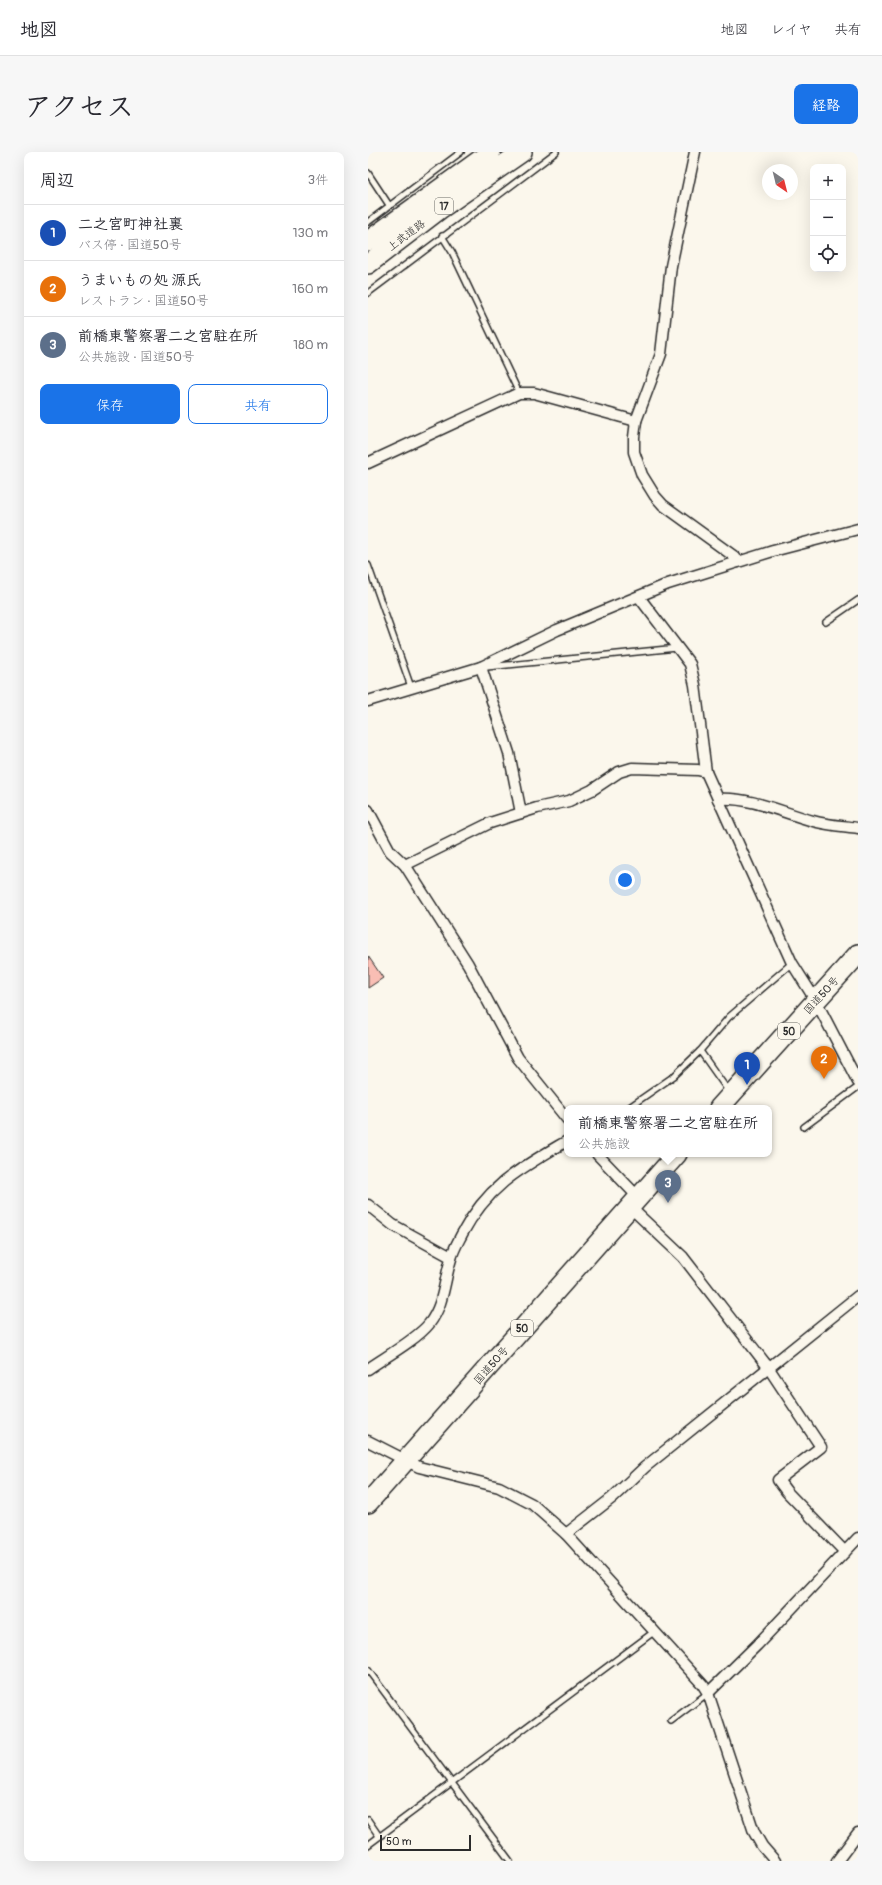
<!DOCTYPE html>
<html lang="ja">
<meta charset="utf-8">
<style>
:root{--surface:#fff;--page:#f7f7f7;--text:#2b2b33;--muted:#7c7c81;--line:#e1e1e2;--accent:#1a73e8}
body{margin:0;font-family:Pangolin,"Klee One",sans-serif;background:var(--page);color:var(--text)}
.controls{position:absolute;right:12px;top:12px;display:grid;overflow:hidden;border-radius:8px;box-shadow:0 4px 16px #0002}
.controls button{width:36px;height:36px;display:grid;place-items:center;padding:0;border:0;border-bottom:1px solid var(--line);background:var(--surface);color:var(--text);font:20px sans-serif}
.compass{position:absolute;left:394px;top:12px;width:36px;height:36px;border-radius:50%;background:var(--surface);box-shadow:0 4px 16px #0002;rotate:145deg}
.scale{position:absolute;left:12px;bottom:10px;width:91px;box-sizing:border-box;padding-left:4px;border:2px solid #2b2b2b;border-top:0;font-size:11px;line-height:14px;white-space:nowrap;color:#2b2b2b;-webkit-text-stroke:3px #fbf7ec;paint-order:stroke}
.you{position:absolute;left:257px;top:728px;width:14px;height:14px;margin:-10px;border:3px solid #fff;border-radius:50%;background:#1a73e8;box-shadow:0 0 0 6px #1a73e833}
.badge{display:grid;place-items:center;width:26px;height:26px;border-radius:50%;background:var(--accent);color:#fff;font-size:13px;font-weight:700}
.pin{position:absolute;translate:-50% -33px;filter:drop-shadow(0 1px 2px #0008)}
.pin::after{content:'';position:absolute;top:21px;width:14px;height:12px;background:inherit;clip-path:polygon(0 0,100% 0,50% 100%)}
.popup{position:absolute;left:196px;top:953px;width:208px;height:52px;box-sizing:border-box;display:grid;place-content:center;border-radius:8px;background:var(--surface);filter:drop-shadow(0 1px 3px #0005);font-size:13px;white-space:nowrap;color:var(--muted)}
.popup b{font-size:15px;color:var(--text)}
.popup::after{content:'';position:absolute;left:50%;top:100%;margin-left:-8px;border:8px solid transparent;border-top-color:var(--surface)}
.list{margin:0;padding:0;list-style:none}
h2{display:flex;justify-content:space-between;align-items:center;height:52px;margin:0;padding:0 16px;font-size:17px}
h2 small{font-size:13px;font-weight:400;color:var(--muted)}
.list li{display:grid;grid-template-columns:26px 1fr auto;gap:12px;align-items:center;box-sizing:border-box;height:56px;padding:0 16px;border-top:1px solid var(--line)}
.list b{display:block;font-size:15px;white-space:nowrap}
.list p{margin:0;font-size:13px;white-space:nowrap;color:var(--muted)}
.list em{font-size:13px;font-style:normal;color:var(--muted)}
.actions{display:flex;gap:8px;padding:12px 16px}
.actions a{flex:1;padding:9px 0;border:1px solid var(--accent);border-radius:8px;text-align:center;font-size:14px;color:var(--accent)}
.actions .main{background:var(--accent);color:#fff}
.icon{flex:none;width:22px;height:22px;fill:none;stroke:currentColor;stroke-width:2;stroke-linecap:round;stroke-linejoin:round}
.map{position:relative;flex:none;width:490px;height:1709px;overflow:hidden;border-radius:8px}
header{display:flex;align-items:center;gap:24px;box-sizing:border-box;height:56px;padding:0 20px;background:var(--surface);border-bottom:1px solid var(--line)}
header strong{font-size:19px}
nav{display:flex;gap:22px;margin-inline-start:auto;font-size:14px}
.intro{display:flex;align-items:center;justify-content:space-between;box-sizing:border-box;height:96px;padding:0 24px}
h1{margin:0;font-size:28px}
.button{padding:10px 18px;border-radius:8px;background:var(--accent);color:#fff;font-size:14px;font-weight:700}
main{display:flex;gap:24px;padding:0 24px}
aside{flex:1;background:var(--surface);border-radius:8px;box-shadow:0 4px 16px #0002}
.map>svg:first-child{display:block}
</style>
<header>
<strong>地図</strong>
<nav><a>地図</a><a>レイヤ</a><a>共有</a></nav>
</header>
<div class="intro"><h1>アクセス</h1><a class="button">経路</a></div>
<main>
<aside>
<h2>周辺<small>3件</small></h2>
<ul class="list">
<li><span class="badge" style="background:#1a4fb4">1</span><div><b>二之宮町神社裏</b><p>バス停 · 国道50号</p></div><em>130 m</em></li>
<li><span class="badge" style="background:#e8710a">2</span><div><b>うまいもの処 源氏</b><p>レストラン · 国道50号</p></div><em>160 m</em></li>
<li><span class="badge" style="background:#5c6f8a">3</span><div><b>前橋東警察署二之宮駐在所</b><p>公共施設 · 国道50号</p></div><em>180 m</em></li>
</ul>
<div class="actions"><a class="main">保存</a><a>共有</a></div>
</aside>
<div class="map">
<svg width="490" height="1709" viewBox="0 0 490 1709">
<rect width="100%" height="100%" fill="#fbf7ec"/>
<filter id="ink" filterUnits="userSpaceOnUse"><feTurbulence type="fractalNoise" baseFrequency=".025" numOctaves="2"/><feDisplacementMap in="SourceGraphic" scale="8" xChannelSelector="R" yChannelSelector="G"/><feConvolveMatrix kernelMatrix="1 2 1 2 8 2 1 2 1" color-interpolation-filters="sRGB"/></filter>
<g filter="url(#ink)">
<path fill="#f9beb4" stroke="#2b2b2b" d="M0,804L15,826L0,836Z"/>
<g fill="none" stroke-linecap="round" stroke-linejoin="round">
<defs>
<g id="lane">
<path d="M0,21L21,53"/>
<path d="M0,70L93,0"/>
<path d="M74,84L84,100L151,241"/>
<path d="M0,141L188,0"/>
<path d="M0,413L43,535"/>
<path d="M458,470L490,448"/>
<path d="M119,515L309,496"/>
<path d="M332,899L361,940"/>
<path d="M260,956L306,924L332,899L361,865L424,811"/>
<path d="M436,975L490,935"/>
<path d="M0,1518L142,1709"/>
<path d="M303,1569L340,1541"/>
<path d="M0,1668L11,1684"/>
<path d="M0,1693L287,1479"/>
</g>
<g id="street">
<path d="M327,0L303,114L293,202L268,269L266,285V300L274,323L287,344L295,353L367,405L370,410"/>
<path d="M0,311L151,241H166L268,269"/>
<path d="M271,445L322,512L327,533L338,620L424,811L448,849L490,930"/>
<path d="M113,515L141,601L153,661"/>
<path d="M0,549L113,515L189,478L300,432L405,399L490,377"/>
<path d="M350,647C383,645 413,660 445,669C459,673 475,674 490,676"/>
<path d="M0,658L22,699L37,713L100,812L150,906L199,967"/>
<path d="M37,713L122,671L169,656L201,649L224,638L251,620L264,616L330,618L338,620"/>
<path d="M229,1002L270,1045"/>
<path d="M0,1053L25,1073L83,1105"/>
<path d="M262,1055L315,1105L400,1215L453,1295L410,1328L419,1340L477,1400"/>
<path d="M0,1217C17,1205 48,1188 61,1172C76,1153 76,1129 83,1107C85,1098 90,1090 94,1082C120,1033 153,1016 199,989"/>
<path d="M0,1289L51,1315L131,1335L164,1352L198,1382L335,1533L340,1541L386,1680L394,1694L407,1709"/>
<path d="M198,1382L244,1346L277,1315L490,1144"/>
<path d="M340,1541L389,1493L490,1386"/>
<path d="M469,1709L490,1681"/>
</g>
<g id="highway">
<path d="M0,89L123,0"/>
<path d="M0,112L72,57L154,0"/>
<path d="M351,956L490,802"/>
<path d="M0,1351L309,1002"/>
</g>
</defs>
<use href="#lane" stroke="#2b2b2b" stroke-width="8"/>
<use href="#street" stroke="#2b2b2b" stroke-width="13"/>
<use href="#highway" stroke="#2b2b2b" stroke-width="22"/>
<use href="#lane" stroke="#fbf7ec" stroke-width="5"/>
<use href="#street" stroke="#fbf7ec" stroke-width="10"/>
<use href="#highway" stroke="#fbf7ec" stroke-width="19"/>
</g>
</g>
<g text-anchor="middle" stroke-width="3" stroke-linejoin="round" paint-order="stroke">
<g fill="#fbf7ec" stroke="#696865" stroke-width="1">
<rect x="67" y="46" width="18" height="16" rx="3"/>
<rect x="410" y="871" width="22" height="16" rx="3"/>
<rect x="143" y="1168" width="22" height="16" rx="3"/>
</g>
<g font-size="10" font-weight="bold" fill="#2b2b2b">
<text x="76" y="58">17</text>
<text x="421" y="883">50</text>
<text x="154" y="1180">50</text>
</g>
<g font-size="11" fill="#2b2b2b" stroke="#fbf7ec">
<text transform="translate(38 83) rotate(-37)" y="4">上武道路</text>
<text transform="translate(453 843) rotate(-48)" y="4">国道50号</text>
<text transform="translate(123 1213) rotate(-49)" y="4">国道50号</text>
</g>
</g>
</svg>
<div class="controls">
<button>+</button>
<button>−</button>
<button><svg class="icon" aria-label="locate" viewBox="0 0 24 24"><circle cx="12" cy="12" r="6"/><path d="M12 2v4M12 18v4M2 12h4M18 12h4"/></svg></button>
</div>
<svg class="compass" viewBox="-18 -18 36 36"><path d="M0-13l5 13h-10z" fill="#e53935"/><path d="M0 13l5-13h-10z" fill="#7c7c81"/></svg>
<div class="scale">50 m</div>
<div class="you"></div>
<div class="pin badge" style="left:379px;top:933px;background:#1a4fb4">1</div>
<div class="pin badge" style="left:456px;top:927px;background:#e8710a">2</div>
<div class="pin badge" style="left:300px;top:1051px;background:#5c6f8a">3</div>
<div class="popup"><b>前橋東警察署二之宮駐在所</b>公共施設</div>
</div>
</main>
